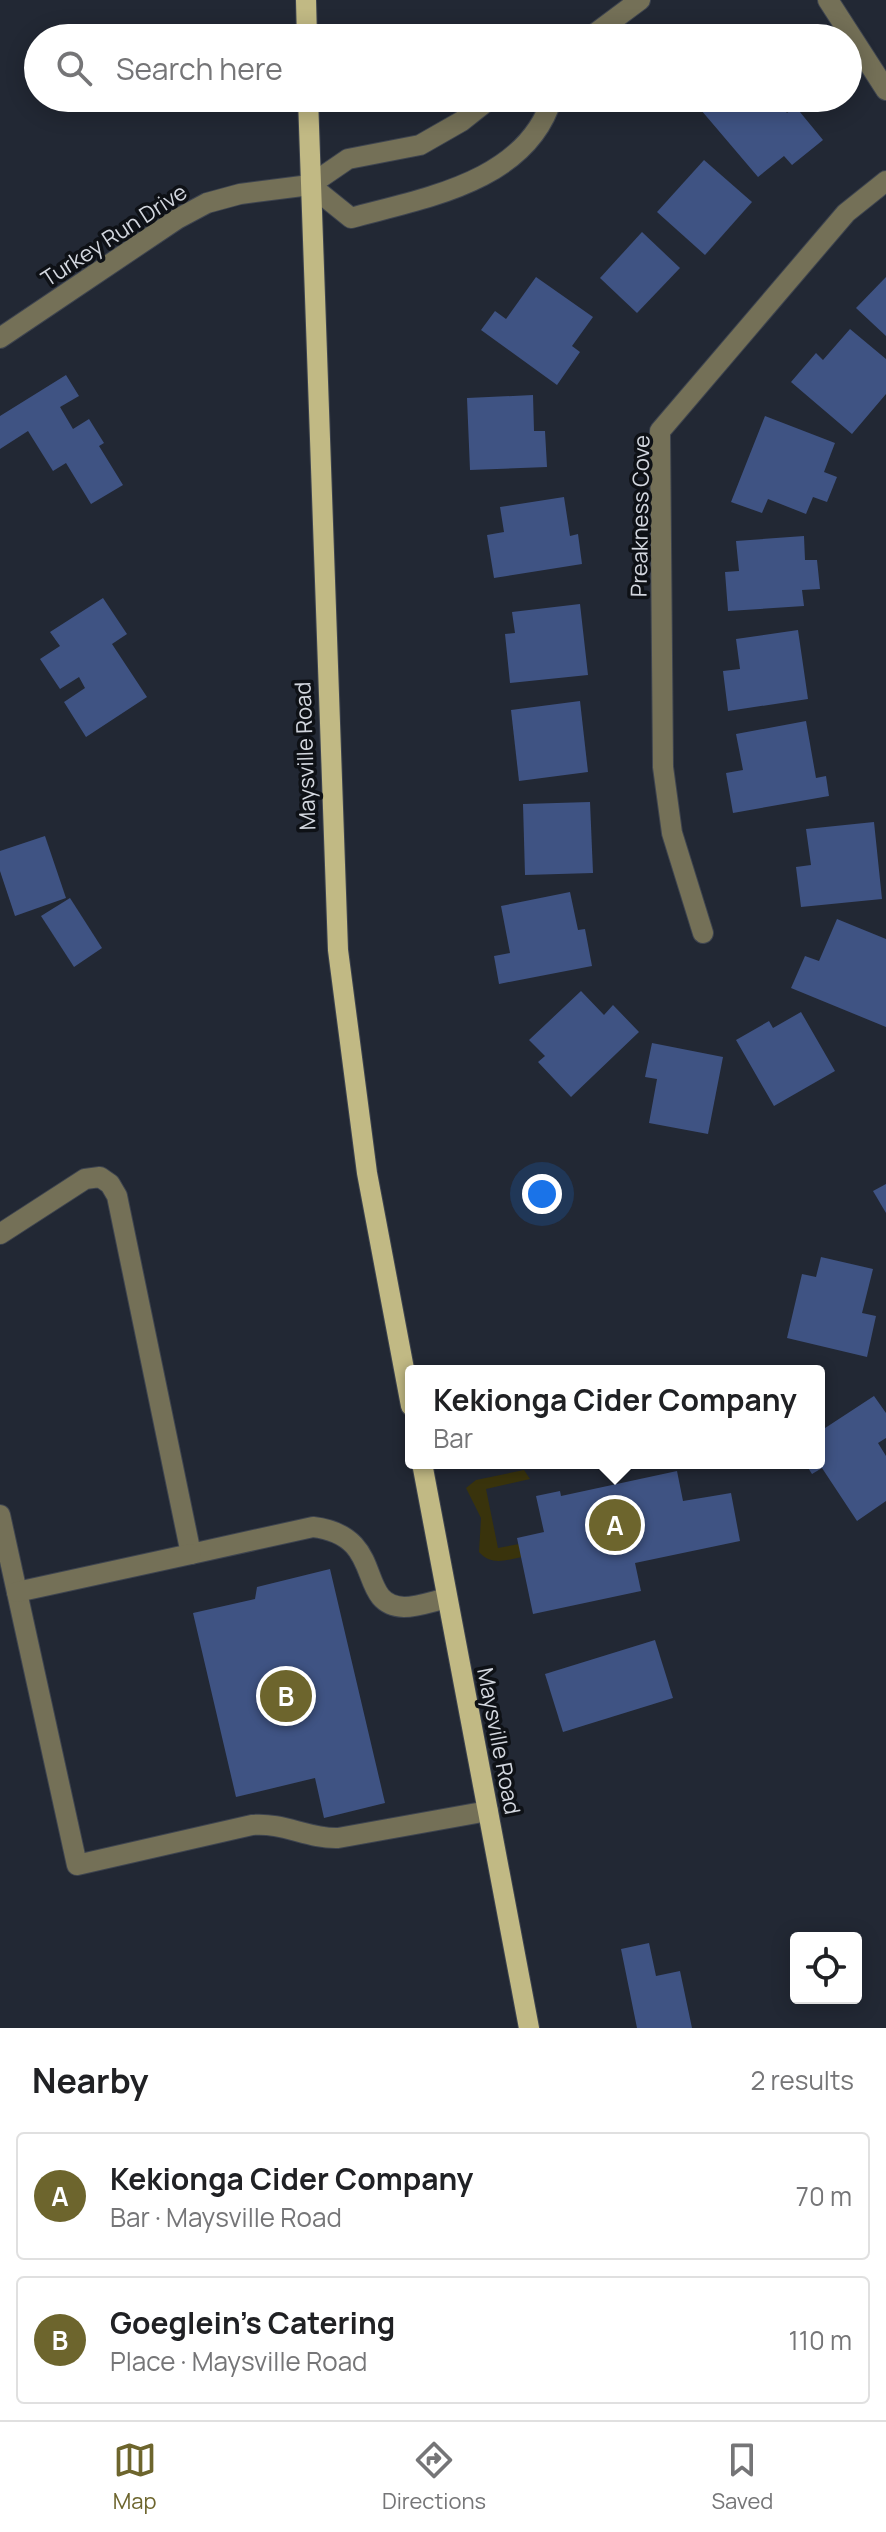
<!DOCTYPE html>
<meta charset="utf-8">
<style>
:root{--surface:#fff;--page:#f6f6f6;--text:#202124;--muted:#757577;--line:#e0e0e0;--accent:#6d652d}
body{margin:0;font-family:Manrope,sans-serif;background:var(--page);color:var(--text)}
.controls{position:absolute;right:24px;bottom:24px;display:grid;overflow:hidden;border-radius:8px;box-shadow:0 4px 20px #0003}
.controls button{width:72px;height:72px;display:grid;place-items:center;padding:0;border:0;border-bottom:2px solid var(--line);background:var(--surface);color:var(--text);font:40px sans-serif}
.you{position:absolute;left:542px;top:1194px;width:28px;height:28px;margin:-20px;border:6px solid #fff;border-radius:50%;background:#1a73e8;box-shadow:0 0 0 12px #1a73e833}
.badge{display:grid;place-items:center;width:52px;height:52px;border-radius:50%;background:var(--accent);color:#fff;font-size:26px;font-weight:700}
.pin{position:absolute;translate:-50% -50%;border:4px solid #fff;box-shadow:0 2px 8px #0006}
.popup{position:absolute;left:405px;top:1365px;width:420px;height:104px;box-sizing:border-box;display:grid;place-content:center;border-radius:8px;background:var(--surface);filter:drop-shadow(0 2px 6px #0005);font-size:26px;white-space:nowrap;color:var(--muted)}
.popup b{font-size:30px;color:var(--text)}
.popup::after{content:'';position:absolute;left:50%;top:100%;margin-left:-16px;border:16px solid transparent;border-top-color:var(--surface)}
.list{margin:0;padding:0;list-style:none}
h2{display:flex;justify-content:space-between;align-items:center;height:104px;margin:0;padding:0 32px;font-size:34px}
h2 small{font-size:26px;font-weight:400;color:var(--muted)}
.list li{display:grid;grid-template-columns:52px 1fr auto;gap:24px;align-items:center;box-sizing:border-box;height:128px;margin:0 16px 16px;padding:0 16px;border:2px solid var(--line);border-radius:8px}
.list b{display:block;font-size:30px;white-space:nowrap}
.list p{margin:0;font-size:26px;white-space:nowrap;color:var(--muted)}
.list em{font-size:26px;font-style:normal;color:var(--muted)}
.icon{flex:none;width:44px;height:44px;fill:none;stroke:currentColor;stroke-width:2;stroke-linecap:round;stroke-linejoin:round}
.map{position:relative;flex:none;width:886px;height:2028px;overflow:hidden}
.search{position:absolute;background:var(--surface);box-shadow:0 4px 20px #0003;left:24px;right:24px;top:24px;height:88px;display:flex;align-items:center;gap:20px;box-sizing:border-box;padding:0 28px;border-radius:44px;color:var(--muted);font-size:30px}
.sheet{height:392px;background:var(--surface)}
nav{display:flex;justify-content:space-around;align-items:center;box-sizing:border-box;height:112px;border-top:2px solid var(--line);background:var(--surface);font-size:22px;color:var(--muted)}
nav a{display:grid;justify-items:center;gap:4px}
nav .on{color:var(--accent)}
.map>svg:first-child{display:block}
</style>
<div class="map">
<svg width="886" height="2028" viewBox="0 0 886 2028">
<rect width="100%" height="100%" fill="#222834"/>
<path fill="#39330c" d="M524,1470L530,1479L486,1489L498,1548L519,1544L522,1557C506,1560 491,1566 479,1552L481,1518L466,1488L476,1480Z"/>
<g fill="#3f5383">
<path d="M715,98H774L787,113L795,106L823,140L792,165L784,156L758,177L701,110Z"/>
<path d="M704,160L752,202L705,255L657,212Z"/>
<path d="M642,232L680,268L637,313L600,278Z"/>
<path d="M536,277L593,317L572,346L580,352L557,385L481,330L495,311L506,319Z"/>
<path d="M886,277V336L856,308Z"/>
<path d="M850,329L886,359V394L852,434L791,382L816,353L823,360Z"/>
<path d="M66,375L79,396L60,407L73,429L89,419L104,443L99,446L123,485L91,504L66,463L53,471L28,431L0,449V416Z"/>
<path d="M533,395L534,431H545L547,467L470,470L467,398Z"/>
<path d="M765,416L835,443L824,472L837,477L827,502L813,497L806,514L768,499L762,513L731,502Z"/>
<path d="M564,497L570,536L578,534L582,564L494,578L487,535L504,532L500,507Z"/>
<path d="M804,536L805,560H817L820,589L802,590L804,606L728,611L725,572L739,571L736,541Z"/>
<path d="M103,598L127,634L112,644L147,697L86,737L64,702L85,688L79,677L60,689L40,659L60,646L50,632Z"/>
<path d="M580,604L588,675L510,683L505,634L515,633L512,612Z"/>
<path d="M798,630L808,699L728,711L723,671L740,669L736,639Z"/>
<path d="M580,701L588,772L519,781L511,710Z"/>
<path d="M806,721L816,778L826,776L829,796L733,813L726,773L743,770L736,734Z"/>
<path d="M590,802L593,873L525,875L523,804Z"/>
<path d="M874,822L882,899L801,907L796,867L811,865L806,829Z"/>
<path d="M45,836L66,898L15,916L0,871V851Z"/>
<path d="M570,892L578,930L585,929L592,966L499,984L494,956L510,953L501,906Z"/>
<path d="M70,898L102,948L74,967L41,916Z"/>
<path d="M837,919L886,939V1027L791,988L805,956L819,961Z"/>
<path d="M581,991L604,1015L613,1005L639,1032L571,1097L538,1062L545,1056L529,1040Z"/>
<path d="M801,1012L835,1071L774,1106L736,1040L769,1021L773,1028Z"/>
<path d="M652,1043L723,1057L708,1134L649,1123L657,1079L645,1077Z"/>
<path d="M886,1184V1213L873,1191Z"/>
<path d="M821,1257L873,1269L862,1313L876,1316L867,1357L787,1338L802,1274L816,1277Z"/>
<path d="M874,1396L886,1413V1438L878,1443L886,1456V1501L857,1521L822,1468L812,1474L805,1463H819V1432Z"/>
<path d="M677,1471L683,1501L731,1493L740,1541L635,1563L641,1591L533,1614L517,1538L544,1532L536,1496L560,1491L561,1496Z"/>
<path d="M330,1569L385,1803L324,1818L315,1778L236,1797L193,1613L255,1599L257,1587Z"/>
<path d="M655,1640L673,1698L563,1732L545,1674Z"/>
<path d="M649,1943L656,1976L680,1971L692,2028H637L621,1949Z"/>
</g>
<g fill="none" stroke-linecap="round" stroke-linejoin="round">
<defs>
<g id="minor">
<path d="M828,0L886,90"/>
<path d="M589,38L640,0"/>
<path d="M310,185L351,218C424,198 527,182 552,98"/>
<path d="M0,338L177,219L207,203L240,194L310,185L348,159L420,145L462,121L491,98"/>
<path d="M703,933L672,833L663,767L660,431L846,213L886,181"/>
<path d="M0,1234L85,1179L100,1177L110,1184L117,1196L191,1554L313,1527C388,1536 354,1605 404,1607C417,1607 434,1601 447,1598"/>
<path d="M0,1515L77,1865L252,1825C283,1822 308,1839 338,1838L488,1811"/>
<path d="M17,1592L191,1554"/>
</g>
<g id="major">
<path d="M306,0L307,38"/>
<path d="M308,98L338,950L367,1173L411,1406"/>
<path d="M422,1463L529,2028"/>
</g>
</defs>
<use href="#minor" stroke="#3e444f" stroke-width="22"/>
<use href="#major" stroke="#3e444f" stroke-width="22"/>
<use href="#minor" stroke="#747057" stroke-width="20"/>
<use href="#major" stroke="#c1b984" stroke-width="20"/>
</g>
<g text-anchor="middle" stroke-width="7" stroke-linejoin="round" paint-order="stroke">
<g font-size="22" fill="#d3d7df" stroke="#0e1116">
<text transform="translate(114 235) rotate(-33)" y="8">Turkey Run Drive</text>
<text transform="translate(640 516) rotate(-89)" y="8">Preakness Cove</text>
<text transform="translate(305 756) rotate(-92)" y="8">Maysville Road</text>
<text transform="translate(499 1741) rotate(79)" y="8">Maysville Road</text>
</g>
</g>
</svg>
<div class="controls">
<button><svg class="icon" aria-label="locate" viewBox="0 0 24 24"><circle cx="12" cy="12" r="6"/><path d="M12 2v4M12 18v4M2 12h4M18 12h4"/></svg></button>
</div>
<div class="you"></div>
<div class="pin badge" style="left:615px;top:1525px">A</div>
<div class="popup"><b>Kekionga Cider Company</b>Bar</div>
<div class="pin badge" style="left:286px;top:1696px">B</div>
<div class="search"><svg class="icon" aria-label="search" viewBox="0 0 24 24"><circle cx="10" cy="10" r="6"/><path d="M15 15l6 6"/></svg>Search here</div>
</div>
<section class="sheet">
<h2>Nearby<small>2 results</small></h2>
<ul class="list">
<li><span class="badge">A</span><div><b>Kekionga Cider Company</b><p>Bar · Maysville Road</p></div><em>70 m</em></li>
<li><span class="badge">B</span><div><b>Goeglein's Catering</b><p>Place · Maysville Road</p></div><em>110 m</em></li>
</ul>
</section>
<nav>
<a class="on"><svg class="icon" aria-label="map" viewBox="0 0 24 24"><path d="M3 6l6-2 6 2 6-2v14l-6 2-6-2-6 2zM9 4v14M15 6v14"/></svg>Map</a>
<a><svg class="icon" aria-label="directions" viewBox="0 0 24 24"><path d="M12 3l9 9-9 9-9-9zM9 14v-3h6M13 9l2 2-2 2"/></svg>Directions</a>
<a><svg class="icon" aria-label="saved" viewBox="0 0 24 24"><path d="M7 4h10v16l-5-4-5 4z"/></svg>Saved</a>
</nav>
